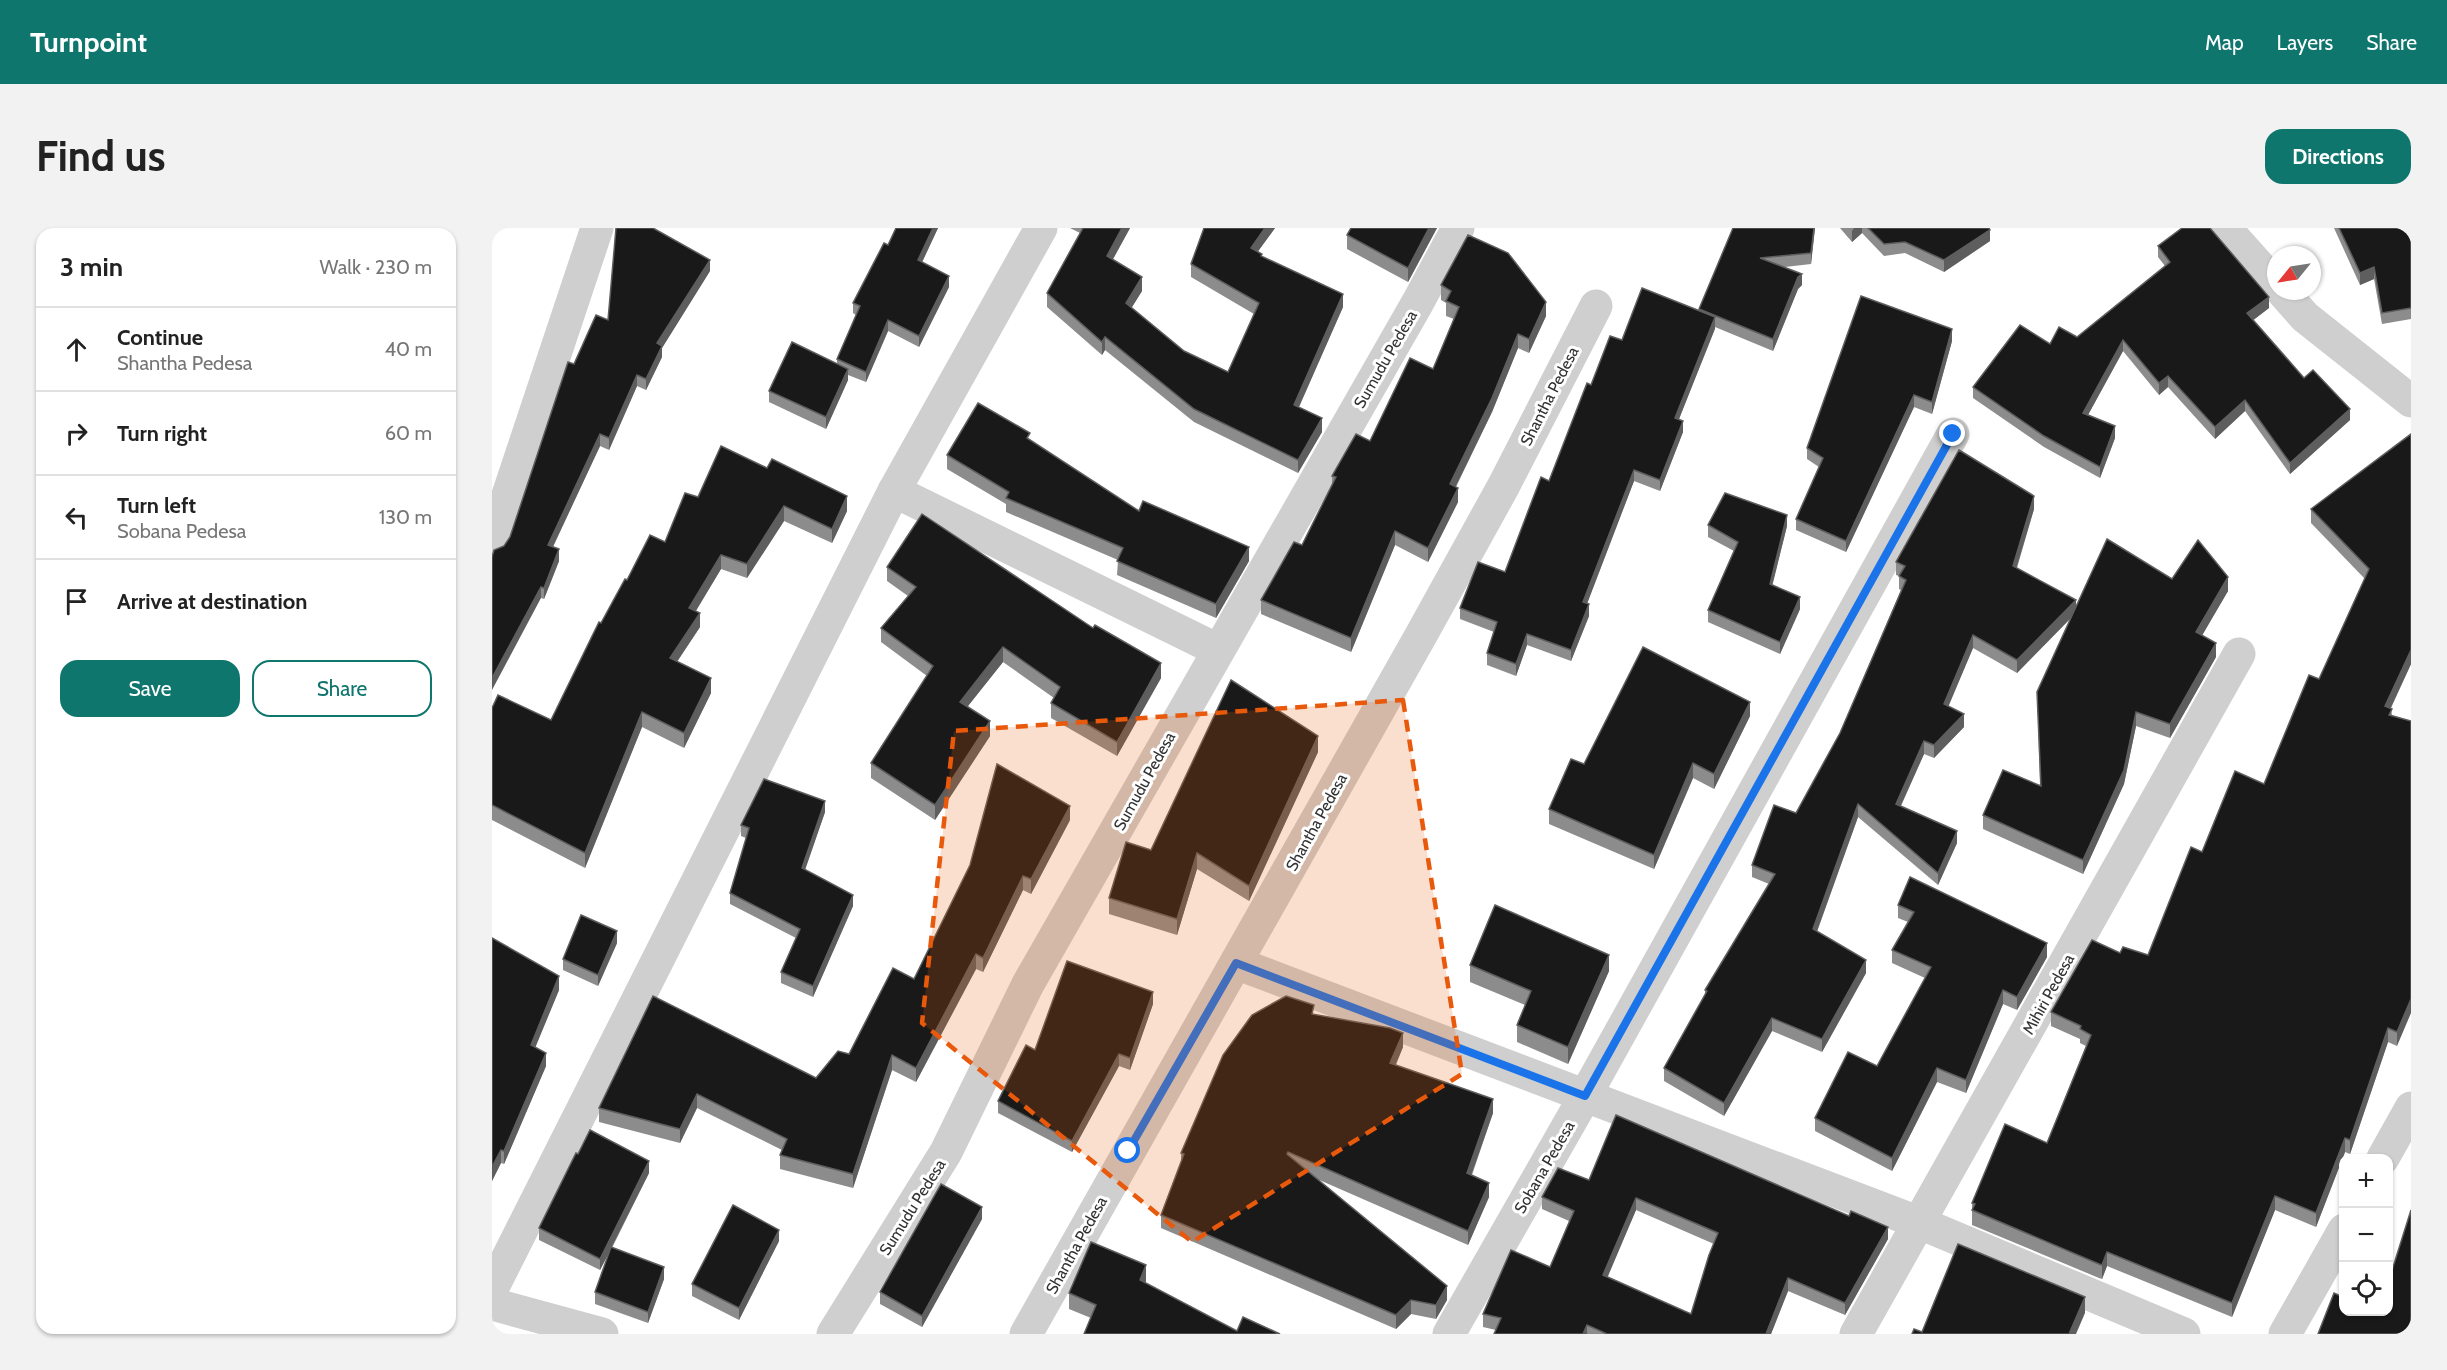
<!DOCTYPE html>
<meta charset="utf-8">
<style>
:root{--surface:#fff;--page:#f2f2f2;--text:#222;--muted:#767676;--line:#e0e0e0;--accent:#0f766e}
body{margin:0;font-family:Cabin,sans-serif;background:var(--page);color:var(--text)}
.controls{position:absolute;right:18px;bottom:18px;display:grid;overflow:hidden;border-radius:12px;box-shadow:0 2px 4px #0004}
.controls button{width:54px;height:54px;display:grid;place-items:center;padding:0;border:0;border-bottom:2px solid var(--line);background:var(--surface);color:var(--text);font:30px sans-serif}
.compass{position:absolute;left:1775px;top:18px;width:54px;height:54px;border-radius:50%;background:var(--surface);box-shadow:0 2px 4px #0004;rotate:240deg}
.stop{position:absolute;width:18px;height:18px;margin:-14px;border:4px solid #1a73e8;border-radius:50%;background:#fff}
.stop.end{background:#1a73e8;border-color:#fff;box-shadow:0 2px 6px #0008}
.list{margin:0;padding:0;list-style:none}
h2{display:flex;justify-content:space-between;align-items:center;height:78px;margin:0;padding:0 24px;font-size:26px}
h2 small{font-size:20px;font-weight:400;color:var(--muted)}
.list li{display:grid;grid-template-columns:39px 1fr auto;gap:18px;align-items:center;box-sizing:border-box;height:84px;padding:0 24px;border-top:2px solid var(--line)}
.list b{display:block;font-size:22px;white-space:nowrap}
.list p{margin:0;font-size:20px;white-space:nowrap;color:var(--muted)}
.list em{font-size:20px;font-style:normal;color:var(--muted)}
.actions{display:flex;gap:12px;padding:18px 24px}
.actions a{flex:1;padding:14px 0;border:2px solid var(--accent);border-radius:18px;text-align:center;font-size:21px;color:var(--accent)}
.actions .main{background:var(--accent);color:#fff}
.icon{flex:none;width:33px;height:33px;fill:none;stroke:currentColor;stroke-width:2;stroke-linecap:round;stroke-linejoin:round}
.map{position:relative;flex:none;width:1919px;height:1106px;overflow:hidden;border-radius:18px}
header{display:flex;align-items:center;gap:36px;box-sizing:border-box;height:84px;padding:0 30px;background:var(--accent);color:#fff}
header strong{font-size:28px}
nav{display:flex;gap:33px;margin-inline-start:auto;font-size:21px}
.intro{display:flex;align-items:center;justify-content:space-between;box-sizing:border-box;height:144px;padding:0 36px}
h1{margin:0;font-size:42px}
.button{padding:15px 27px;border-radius:18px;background:var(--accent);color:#fff;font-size:21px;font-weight:700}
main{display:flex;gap:36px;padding:0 36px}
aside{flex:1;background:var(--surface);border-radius:18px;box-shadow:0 2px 4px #0004}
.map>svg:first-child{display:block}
</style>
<header>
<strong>Turnpoint</strong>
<nav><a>Map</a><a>Layers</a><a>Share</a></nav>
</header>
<div class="intro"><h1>Find us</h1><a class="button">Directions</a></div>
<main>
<aside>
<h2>3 min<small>Walk · 230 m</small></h2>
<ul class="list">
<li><svg class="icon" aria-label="ahead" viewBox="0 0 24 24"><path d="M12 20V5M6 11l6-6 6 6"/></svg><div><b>Continue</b><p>Shantha Pedesa</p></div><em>40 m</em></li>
<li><svg class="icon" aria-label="right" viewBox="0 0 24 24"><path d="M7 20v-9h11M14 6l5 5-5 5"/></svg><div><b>Turn right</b></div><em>60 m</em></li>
<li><svg class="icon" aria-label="left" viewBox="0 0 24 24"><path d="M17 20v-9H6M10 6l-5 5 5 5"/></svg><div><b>Turn left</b><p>Sobana Pedesa</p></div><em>130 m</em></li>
<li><svg class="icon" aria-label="arrive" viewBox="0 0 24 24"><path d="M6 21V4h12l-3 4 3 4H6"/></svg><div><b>Arrive at destination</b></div></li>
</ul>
<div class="actions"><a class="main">Save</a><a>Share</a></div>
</aside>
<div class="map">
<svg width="1919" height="1106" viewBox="0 0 1919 1106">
<rect width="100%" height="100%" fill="#fff"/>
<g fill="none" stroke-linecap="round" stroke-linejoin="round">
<g stroke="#cfcfcf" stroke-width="33">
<path d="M1733,0L1784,57"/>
<path d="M1790,63L1813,89L1919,173"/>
<path d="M402,263L726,422"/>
<path d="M0,315L105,0"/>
<path d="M744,735L1428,995L1692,1106"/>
<path d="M1891,930L1919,880"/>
<path d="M0,1061L402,263L549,0"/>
<path d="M0,1076L110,1106"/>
<path d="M341,1106L454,924L536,756L926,74L966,0"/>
<path d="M534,1106L928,409L1011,259L1104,78"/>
<path d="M957,1106L1093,868L1461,206"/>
<path d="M1364,1106L1747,426"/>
<path d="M1793,1106L1852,1002"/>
</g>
</g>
<g fill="#8c8c8c" fill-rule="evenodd">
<path d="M404,0H446L430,34L457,59L427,119L396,103L374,154L356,147V152L334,201L277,174V163L345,135V131L364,87L361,85V75L396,17Z"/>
<path d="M578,0H638L621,31L650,63L639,80L692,123L736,144L762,86L699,49V36L712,0H783L766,23L770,29L851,79L807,179L830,204L806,245L702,194L613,122L610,127L555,79V65L588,5Z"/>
<path d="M859,0H945L916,54L855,21V7Z"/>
<path d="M1241,0H1323L1319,36L1293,39L1310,57L1306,61L1281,123L1223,99L1187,191L1191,204L1168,263L1142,253L1095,376L1097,388L1079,433L1035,417L1024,448L995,437V425L1002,404L968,391V380L1013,344L1057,253L1099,157L1130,112L1207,83V81Z"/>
<path d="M1348,0H1497L1498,13L1452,44L1413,25L1392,28L1370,5L1360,14Z"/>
<path d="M1842,0H1919V91L1890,96L1882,51L1868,57Z"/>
<path d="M1666,18L1777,80L1761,92L1812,150L1858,192L1798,246L1753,183L1723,211L1676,159L1667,167L1631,123L1596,187L1623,210L1608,250L1552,219L1481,170V159L1558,116L1585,109L1673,38L1666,29Z"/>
<path d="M218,43L170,120V129L154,162L145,158L117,222L108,218L61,319L67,333L52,371L49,370L12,318L18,309L116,92Z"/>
<path d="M949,57L1054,88L1037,125L1026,120L1000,184L964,259L966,274L936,334L903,317L859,424L769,386V372L810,317L840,256V248L878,213L941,141L962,91L954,88V75L949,72Z"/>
<path d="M1460,113L1440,186L1422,179L1354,324L1304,302V291L1327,239L1315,231V220Z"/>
<path d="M1919,206V436L1899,480L1900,487L1919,493L1905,818L1896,814L1858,926L1853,924L1824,999L1783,982L1740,1089L1615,1038L1610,1051L1607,1050L1480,997V975L1555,915L1594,818L1588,815V811L1559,798V784L1628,725L1656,727L1710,624L1772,556L1827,451L1873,351L1819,295V281Z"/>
<path d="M538,212L647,283L757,333L724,390L625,347L626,332L514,284V276L455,241V227Z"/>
<path d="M206,269L355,283L340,315L292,293L255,350L229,341L204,383L208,399L185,434L219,465L192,520L150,499L93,640L0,592V480L59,492L109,395L135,352L173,314Z"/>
<path d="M1542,281L1525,340L1584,380L1680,351L1736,363L1710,407L1724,429L1678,510L1644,498L1632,556L1591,646L1491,601V587L1548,558L1545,464L1579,389L1525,445L1481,420L1456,478L1472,499L1442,530L1432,526L1409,578L1465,615L1446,657L1366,589L1325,704L1374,745L1330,824L1280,803L1232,888L1172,853V840L1213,766V762L1277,656L1260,649V637L1304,585L1348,505L1409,362L1407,361V348L1404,347V334Z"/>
<path d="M1216,297L1295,298L1280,357L1308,381L1288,426L1216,394V382L1242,323L1216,309Z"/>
<path d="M395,339L669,450L625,528L559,490V475L562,470L511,434L476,478L498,508L443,592L379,550V535L435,448L389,414V400L416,368L395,353Z"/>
<path d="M1258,488L1222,561L1201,550L1162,641L1057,596V581L1092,536Z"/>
<path d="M826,524L757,673L705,641L685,707L617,686V670L659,622Z"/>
<path d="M333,584L313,641L361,678L321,769L289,755V744L304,710L238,676V665L254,610L249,608V597Z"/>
<path d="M578,592L539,666L531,662L491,744L484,741L424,854L400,842L361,960L288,941V927L290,922L205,880L188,915L107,894V880L324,850L357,826L422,751Z"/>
<path d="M1406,677L1555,729L1525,782L1511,776L1474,865L1445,854L1400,943L1323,903V890L1385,838L1433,750L1400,735V722L1416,694L1406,690Z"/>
<path d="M0,710L67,762L43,819L54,838L12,936L9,935L0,953Z"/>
<path d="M125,715L106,758L71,742V731Z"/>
<path d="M978,737L1117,743L1076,836L1025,814V797L1033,777L978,754Z"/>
<path d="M661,776L638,842L627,838L580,924L506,885V873L543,822Z"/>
<path d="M822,786L911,819L904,837L1001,885L980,947L997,969L976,1017L825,951L955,1072L944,1091L919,1086L904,1101L669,1000V987L689,934V925Z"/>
<path d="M157,945L120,1020L172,1051L156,1095L103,1076V1064L117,1025L108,1042L47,1012V1000Z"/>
<path d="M1097,952L1396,1011L1353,1087L1296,1063L1279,1106H1002L1004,1102L991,1099V1086L1058,1039L1077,993L1050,981V969ZM1144,982L1222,1016L1199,1086L1115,1049Z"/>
<path d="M490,991L430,1099L388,1076V1064Z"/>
<path d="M287,1013L247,1092L200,1068V1056Z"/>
<path d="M599,1014L654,1037V1053L653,1055L745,1103L751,1089L788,1106H592L599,1090L577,1081V1065Z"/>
</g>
<g fill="#5e5e5e">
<path d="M441,0H446L426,43V32Z"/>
<path d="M630,0H638L615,42V28Z"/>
<path d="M773,0H783L759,33V20Z"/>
<path d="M937,0H945L916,54V40Z"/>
<path d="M1322,0H1323L1319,36V25Z"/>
<path d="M1362,0H1370V5L1360,14V3Z"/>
<path d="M1498,2V13L1452,44V32Z"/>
<path d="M218,32V43L170,120V129L154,162V151L165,115Z"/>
<path d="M1882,39V51L1868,57V45Z"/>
<path d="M1310,46V57L1306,61L1281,123V111L1306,49Z"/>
<path d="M457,48V59L427,119V108Z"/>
<path d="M650,49V63L634,89V75Z"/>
<path d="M851,66V79L802,190V177Z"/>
<path d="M1777,69V80L1755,97V85Z"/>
<path d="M1054,74V88L1037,125V111Z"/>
<path d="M1223,89V101L1183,201V190Z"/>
<path d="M396,92V103L374,154V144Z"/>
<path d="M1460,101V113L1440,186V174Z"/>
<path d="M1026,106V120L1000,184L958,270V256Z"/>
<path d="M613,109V122L610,127V114Z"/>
<path d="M1631,112V123L1591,196V185Z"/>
<path d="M356,141V152L334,201V189Z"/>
<path d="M145,147V158L117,222V210Z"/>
<path d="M1676,148V159L1667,167V155Z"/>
<path d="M1422,167V179L1354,324V313Z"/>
<path d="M1753,172V183L1723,211V199Z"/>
<path d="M1858,181V192L1798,246V235Z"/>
<path d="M830,190V204L806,245V232Z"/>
<path d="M1191,193V204L1168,263V252Z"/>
<path d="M1623,198V210L1608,250V239Z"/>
<path d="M108,206V218L56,329V317Z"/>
<path d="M1142,242V253L1091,386V374Z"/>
<path d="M966,260V274L936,334V320Z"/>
<path d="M355,268V283L340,315V301Z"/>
<path d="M1542,268V281L1521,351V338Z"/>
<path d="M292,278V293L255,350V336Z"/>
<path d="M1295,287V298L1278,367V356Z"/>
<path d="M903,303V317L859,424V410Z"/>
<path d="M757,319V333L724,390V376Z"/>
<path d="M67,321V333L52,371V360Z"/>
<path d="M229,327V341L197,394V380Z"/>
<path d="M1736,349V363L1704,418V404Z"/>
<path d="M49,359V370L0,462V450Z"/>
<path d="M1308,369V381L1288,426V414Z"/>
<path d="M1584,372V385L1525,445V432Z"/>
<path d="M1097,376V388L1079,433V422Z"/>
<path d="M208,385V399L178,444V430Z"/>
<path d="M1035,406V417L1024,448V436Z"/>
<path d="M1481,407V420L1452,489V476Z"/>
<path d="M1724,415V429L1678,510V496Z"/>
<path d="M511,419V434L468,488V474Z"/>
<path d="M1919,422V436L1893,492V478Z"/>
<path d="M669,435V450L625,528V514Z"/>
<path d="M219,450V465L192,520V505Z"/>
<path d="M1258,474V488L1222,561V546Z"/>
<path d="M150,484V499L93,640V625Z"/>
<path d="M1644,484V498L1632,556L1591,646V632Z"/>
<path d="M1472,486V499L1442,530V517Z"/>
<path d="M498,493V508L443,592V577Z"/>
<path d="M826,508V524L757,673V658Z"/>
<path d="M1432,513V526L1404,588V576Z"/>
<path d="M1201,535V550L1162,641V627Z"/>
<path d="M333,573V584L310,651V640Z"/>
<path d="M1366,576V589L1321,714V701Z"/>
<path d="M578,578V592L539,666V651Z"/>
<path d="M1465,603V615L1446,657V645Z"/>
<path d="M705,625V641L685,707V691Z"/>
<path d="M531,648V662L491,744V730Z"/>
<path d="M361,667V678L321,769V758Z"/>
<path d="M125,703V715L106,758V747Z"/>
<path d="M1555,715V729L1525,782V769Z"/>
<path d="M484,726V741L424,854V840Z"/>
<path d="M1117,727V743L1076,836V819Z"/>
<path d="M1374,732V745L1330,824V811Z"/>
<path d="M67,748V762L39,830V817Z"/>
<path d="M1511,762V776L1474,865V852Z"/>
<path d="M661,764V776L638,842V830Z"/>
<path d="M1919,771V785L1905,818V804Z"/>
<path d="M1280,790V803L1232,888V875Z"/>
<path d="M1896,800V814L1858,926V912Z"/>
<path d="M911,805V819L898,849V835Z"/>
<path d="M54,825V838L12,936V923Z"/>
<path d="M627,826V838L580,924V913Z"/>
<path d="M400,827V842L361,960V946Z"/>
<path d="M1445,840V854L1400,943V930Z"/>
<path d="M205,866V880L188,915V901Z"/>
<path d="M1001,871V885L975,959V945Z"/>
<path d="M1853,910V924L1824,999V985Z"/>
<path d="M9,922V935L0,953V939Z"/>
<path d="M157,933V945L108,1042V1031Z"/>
<path d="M997,955V969L976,1017V1003Z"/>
<path d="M1783,968V982L1740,1089V1075Z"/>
<path d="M1144,970V982L1111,1060V1047Z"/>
<path d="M490,979V991L430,1099V1088Z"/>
<path d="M1396,999V1011L1353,1087V1075Z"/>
<path d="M287,1002V1013L247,1092V1080Z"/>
<path d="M1615,1024V1038L1610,1051V1037Z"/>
<path d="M654,1037V1053L648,1068V1052Z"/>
<path d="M172,1039V1051L156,1095V1084Z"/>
<path d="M1296,1050V1063L1279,1106H1274Z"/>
<path d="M955,1058V1072L944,1091V1077Z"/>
<path d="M1593,1069V1085L1584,1106H1577Z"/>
<path d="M919,1072V1086L904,1101V1087Z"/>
<path d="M1095,1097V1106H1091Z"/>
</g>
<g fill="#191919" stroke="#5e5e5e" stroke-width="1.5" fill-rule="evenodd">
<path d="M124,0H161L218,32L165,115L170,118L154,151L145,147L117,210L108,206L56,317L67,321L52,360L49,359L0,450V329L2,322L12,318L18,309L76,134L82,136L104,87L116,92Z"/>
<path d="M404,0H441L426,32L457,48L427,108L396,92L374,144L345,131L368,78L361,75L392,15L396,17Z"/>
<path d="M591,0H630L615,28L650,49L634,75L692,123L736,144L767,75L699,36L712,0H773L759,20L770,26L769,28L851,66L802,177L830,190L806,232L702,181L613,109L610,114L555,65Z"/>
<path d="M859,0H937L916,40L855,7Z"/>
<path d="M1241,0H1322L1319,25L1268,30L1310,46L1306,49L1281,111L1207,81Z"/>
<path d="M1376,0H1497L1498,2L1452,32L1413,14L1392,16Z"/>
<path d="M1690,0H1718L1777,69L1755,85L1812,150L1821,142L1858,181L1798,235L1753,172L1723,199L1676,148L1667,155L1631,112L1591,185L1623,198L1608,239L1552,208L1481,159L1528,97L1558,116L1567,99L1585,109L1678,34L1666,18Z"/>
<path d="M1847,0H1919V80L1890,85L1882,39L1868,45Z"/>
<path d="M976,7L1016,25L1054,74L1037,111L1026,106L1000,170L958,256L966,260L936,320L903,303L859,410L769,372L802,314L810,317L844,249L840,248L864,206L878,213L918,130L941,141L967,79L954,73L959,63L949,57Z"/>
<path d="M1150,60L1223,89L1183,190L1191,193L1168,252L1142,242L1091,374L1097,376L1079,422L1035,406L1024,436L995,425L1005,394L968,380L986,334L1013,344L1049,249L1057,253L1095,155L1099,157L1118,108L1130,112Z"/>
<path d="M1369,68L1460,101L1440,174L1422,167L1354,313L1304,291L1331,230L1315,220Z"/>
<path d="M300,114L356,141L334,189L277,163Z"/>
<path d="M486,175L538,205L535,210L647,283L651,273L757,319L724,376L625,333L631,320L514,270L517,264L455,227Z"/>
<path d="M1919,206V422L1893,478L1900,481L1897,487L1919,493V771L1905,804L1896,800L1858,912L1853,910L1824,985L1783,968L1740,1075L1615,1024L1610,1037L1607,1036L1480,982L1483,976L1480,975L1513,896L1555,915L1599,807L1588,801L1589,798L1559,784L1600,712L1628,725L1631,719L1656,727L1699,619L1710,624L1743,543L1772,556L1817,447L1827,451L1877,341L1819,281Z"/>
<path d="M229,218L275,240L280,231L355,268L340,301L292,278L255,336L229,327L197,380L208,385L178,430L219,450L192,505L150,484L93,625L0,577V480L6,467L59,492L107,394L109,395L133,351L135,352L158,307L173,314L193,265L206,269Z"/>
<path d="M1467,222L1542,268L1521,338L1584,372L1525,432L1481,407L1452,476L1472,486L1442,517L1432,513L1404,576L1465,603L1446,645L1366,576L1321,701L1374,732L1330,811L1280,790L1232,875L1172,840L1215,763L1213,762L1283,646L1260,637L1282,577L1304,585L1348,505L1414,352L1407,348L1413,338L1404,334Z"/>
<path d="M1233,265L1295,287L1278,356L1308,369L1288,414L1216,382L1246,314L1216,297Z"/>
<path d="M430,286L601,400L603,397L669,435L625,514L559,475L568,459L511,419L468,474L498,493L443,577L379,535L441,438L389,400L424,359L395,339Z"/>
<path d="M1615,311L1680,351L1706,312L1736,349L1704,404L1724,415L1678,496L1644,484L1632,542L1591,632L1491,587L1511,542L1549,558L1545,464Z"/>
<path d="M1151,419L1258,474L1222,546L1201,535L1162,627L1057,581L1079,531L1092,536Z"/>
<path d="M739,452L826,508L757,658L705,625L685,691L617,670L634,614L659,622Z"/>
<path d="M505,536L578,578L539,651L531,648L491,730L484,726L424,840L400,827L361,946L288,927L295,911L205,866L188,901L107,880L161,768L324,850L346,823L357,826L401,740L422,751L478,637Z"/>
<path d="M272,551L333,573L310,640L361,667L321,758L289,744L308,701L238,665L257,600L249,597Z"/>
<path d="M1418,649L1555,715L1525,769L1511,762L1474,852L1445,840L1400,930L1323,890L1356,824L1385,838L1439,739L1400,722L1422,684L1406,677Z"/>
<path d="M1003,677L1117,727L1076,819L1025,797L1039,763L978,737Z"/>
<path d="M89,687L125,703L106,747L71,731Z"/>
<path d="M0,710L67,748L39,817L54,825L12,923L9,922L0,939Z"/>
<path d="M575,733L661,764L638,830L627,826L580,913L506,873L534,817L543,822Z"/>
<path d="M794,768L822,777L820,786L898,800L911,805L898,835L1001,871L975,945L997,955L976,1003L796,924L795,926L955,1058L944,1077L919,1072L904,1087L669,987L692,926L689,925L731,827L760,787Z"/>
<path d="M1124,887L1357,988L1359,983L1396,999L1353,1075L1296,1050L1274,1106H1115L1095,1097L1091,1106H1002L1009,1090L991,1086L1019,1022L1058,1039L1082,983L1050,969L1066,940L1097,952ZM1144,970L1226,1005L1217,1027L1199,1086L1111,1047Z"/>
<path d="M98,902L157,933L108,1031L47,1000L84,925L86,926Z"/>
<path d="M449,956L490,979L430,1088L388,1064Z"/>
<path d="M241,977L287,1002L247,1080L200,1056Z"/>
<path d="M1919,982V1106H1826L1842,1065L1851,1069V1083H1896V1055Z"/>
<path d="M599,1014L654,1037L648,1052L745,1103L751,1089L788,1106H592L604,1077L577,1065Z"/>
<path d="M1466,1016L1593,1069L1577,1106H1420L1422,1101L1430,1104Z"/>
<path d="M119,1019L172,1039L156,1084L103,1064Z"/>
</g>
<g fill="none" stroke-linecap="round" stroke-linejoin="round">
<path stroke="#1a73e8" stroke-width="8" d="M636,923L744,735L1093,868L1461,206"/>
</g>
<path fill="#e8590c" fill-opacity="0.2" stroke="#e8590c" stroke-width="4.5" stroke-dasharray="12 8" stroke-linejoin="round" d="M911,472L970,846L700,1014L430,795L462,503Z"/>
<g text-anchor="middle" stroke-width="6" stroke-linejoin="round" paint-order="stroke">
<g font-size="16" fill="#323232" stroke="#fff">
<text transform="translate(893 131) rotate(-60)" y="6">Sumudu Pedesa</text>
<text transform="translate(1057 168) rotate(-63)" y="6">Shantha Pedesa</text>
<text transform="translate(652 553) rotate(-61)" y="6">Sumudu Pedesa</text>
<text transform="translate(824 594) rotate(-61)" y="6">Shantha Pedesa</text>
<text transform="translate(1556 766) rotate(-61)" y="6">Mihiri Pedesa</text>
<text transform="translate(1052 939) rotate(-60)" y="6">Sobana Pedesa</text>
<text transform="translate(420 979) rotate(-58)" y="6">Sumudu Pedesa</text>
<text transform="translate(584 1017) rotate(-61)" y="6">Shantha Pedesa</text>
</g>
</g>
</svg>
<div class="controls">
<button>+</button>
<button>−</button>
<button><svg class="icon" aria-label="locate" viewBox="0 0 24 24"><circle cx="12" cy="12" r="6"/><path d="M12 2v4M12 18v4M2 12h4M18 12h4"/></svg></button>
</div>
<svg class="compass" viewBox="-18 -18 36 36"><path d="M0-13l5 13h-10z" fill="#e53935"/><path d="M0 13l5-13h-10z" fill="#767676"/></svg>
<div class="stop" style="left:636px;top:923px"></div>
<div class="stop end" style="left:1461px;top:206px"></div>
</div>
</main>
